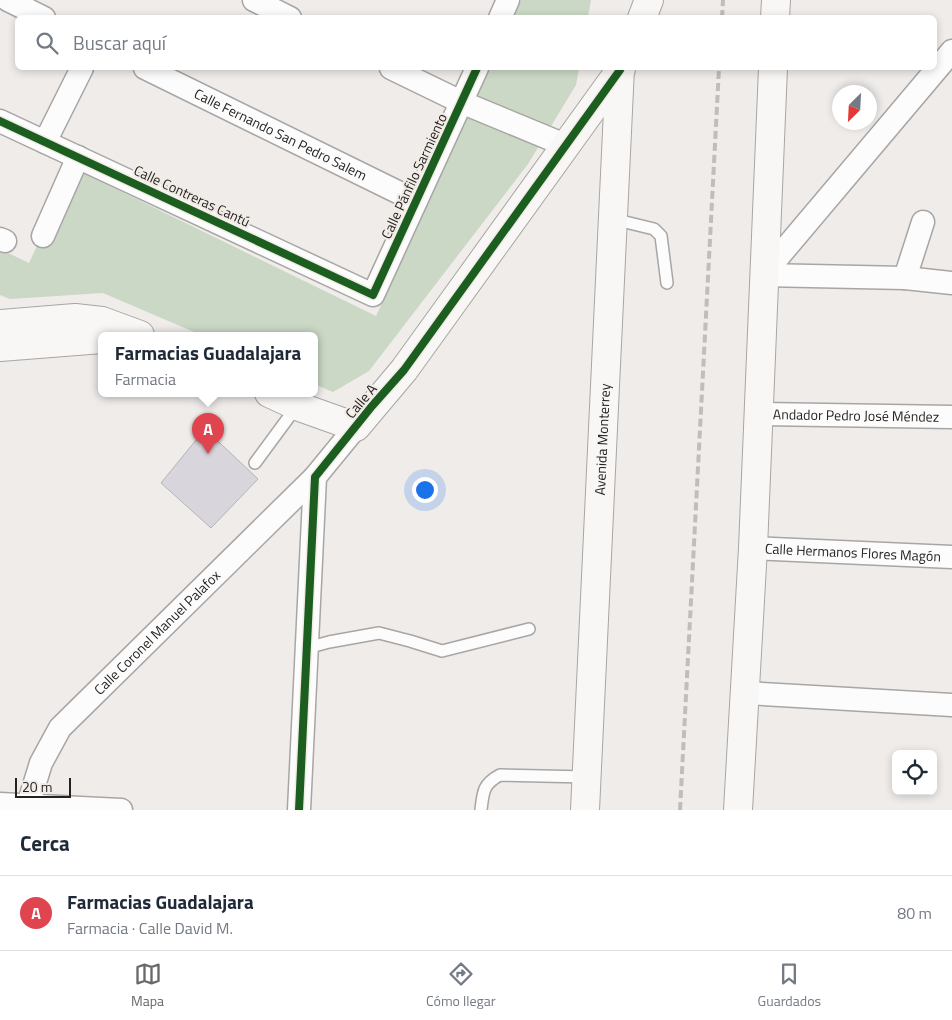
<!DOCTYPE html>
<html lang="es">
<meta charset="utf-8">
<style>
:root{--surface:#fff;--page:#f6f6f7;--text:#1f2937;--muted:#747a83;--line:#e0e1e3;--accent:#6b6967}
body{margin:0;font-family:"Titillium Web",sans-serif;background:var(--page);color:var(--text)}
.controls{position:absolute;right:15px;bottom:15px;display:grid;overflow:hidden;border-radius:8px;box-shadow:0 2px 8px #0003}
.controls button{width:45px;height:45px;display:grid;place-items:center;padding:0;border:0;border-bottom:1px solid var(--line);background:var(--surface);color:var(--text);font:25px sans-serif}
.compass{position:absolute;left:832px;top:85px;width:45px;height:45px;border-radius:50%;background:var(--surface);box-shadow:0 2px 8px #0003;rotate:204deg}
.scale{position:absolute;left:15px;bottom:12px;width:56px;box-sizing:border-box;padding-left:5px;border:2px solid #242221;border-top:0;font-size:14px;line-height:18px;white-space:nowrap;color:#242221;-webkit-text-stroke:4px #f2ece7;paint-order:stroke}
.you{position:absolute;left:424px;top:489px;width:18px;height:18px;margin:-12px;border:4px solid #fff;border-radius:50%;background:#1a73e8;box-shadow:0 0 0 8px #1a73e833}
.badge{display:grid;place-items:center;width:32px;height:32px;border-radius:50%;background:var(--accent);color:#fff;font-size:16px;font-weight:700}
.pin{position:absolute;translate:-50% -41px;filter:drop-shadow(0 1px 2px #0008)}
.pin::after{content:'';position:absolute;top:26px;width:18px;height:15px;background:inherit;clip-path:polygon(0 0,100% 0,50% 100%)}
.popup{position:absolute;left:98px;top:332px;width:220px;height:65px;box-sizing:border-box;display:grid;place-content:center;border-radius:8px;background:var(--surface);filter:drop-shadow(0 1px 4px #0005);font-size:16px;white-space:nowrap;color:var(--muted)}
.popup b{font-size:19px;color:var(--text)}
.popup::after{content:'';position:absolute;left:50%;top:100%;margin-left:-10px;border:10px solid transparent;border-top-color:var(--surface)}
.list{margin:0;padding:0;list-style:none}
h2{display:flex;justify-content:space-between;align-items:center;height:65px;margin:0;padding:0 20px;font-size:21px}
h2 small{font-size:16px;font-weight:400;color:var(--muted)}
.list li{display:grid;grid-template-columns:32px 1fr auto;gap:15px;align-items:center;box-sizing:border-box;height:75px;padding:0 20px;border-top:1px solid var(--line)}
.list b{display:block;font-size:19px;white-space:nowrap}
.list p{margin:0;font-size:16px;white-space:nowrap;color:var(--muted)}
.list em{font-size:16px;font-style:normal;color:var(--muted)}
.icon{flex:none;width:28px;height:28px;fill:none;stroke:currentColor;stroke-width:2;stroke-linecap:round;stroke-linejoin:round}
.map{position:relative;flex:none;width:952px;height:810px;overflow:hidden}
.search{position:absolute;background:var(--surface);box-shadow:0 2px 8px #0003;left:15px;right:15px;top:15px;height:55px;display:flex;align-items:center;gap:12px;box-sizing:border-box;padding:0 18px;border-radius:8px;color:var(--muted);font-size:19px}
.sheet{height:140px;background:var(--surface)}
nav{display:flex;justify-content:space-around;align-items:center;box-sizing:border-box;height:70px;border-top:1px solid var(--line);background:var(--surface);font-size:14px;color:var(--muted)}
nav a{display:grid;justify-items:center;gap:2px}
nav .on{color:var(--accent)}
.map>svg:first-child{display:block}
</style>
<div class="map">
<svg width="952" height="810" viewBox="0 0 952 810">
<rect width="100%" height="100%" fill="#efecea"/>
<g fill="#cbd8c6">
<path d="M521,0H591L588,17L512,18Z"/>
<path d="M489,68H579L576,85L528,164L369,371L333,392L314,384V335H201L103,293L10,299L0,295V249L29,263L73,168L376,316Z"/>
</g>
<path fill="#d8d6dc" stroke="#b5b4b4" d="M205,429L258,479L211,528L161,483Z"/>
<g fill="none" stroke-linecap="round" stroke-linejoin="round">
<defs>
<g id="lane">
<path d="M613,219L654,229L661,236L667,283"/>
<path d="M255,463L297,406"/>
<path d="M307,648L329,642L379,633L410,641L442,651L529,629"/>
<path d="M481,810C483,792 483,784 500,775L587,777"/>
</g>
<g id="street">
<path d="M8,0L44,18"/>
<path d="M254,0L290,18"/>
<path d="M500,18L508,0"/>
<path id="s1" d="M145,68L416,201"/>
<path d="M391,68L461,102L565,145"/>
<path d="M0,121L373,295L477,68"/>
<path d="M45,142L82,68"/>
<path d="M43,236L78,157"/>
<path d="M0,239L5,241"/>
<path d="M763,275L952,51"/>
<path d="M763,275L905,278L952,283"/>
<path d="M905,278L923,222"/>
<path id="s2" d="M758,414L952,417"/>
<path id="s3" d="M753,548L952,557"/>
<path d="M745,693L952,705"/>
<path d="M0,804L121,810"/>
<path id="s4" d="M28,805L41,763L60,728L315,477"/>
<path d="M299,810L315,477L356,427"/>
</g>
<g id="secondary">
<path d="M642,18L649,0"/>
<path d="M775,18L776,0"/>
<path d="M0,324L75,318L102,321L140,335"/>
<path d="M0,347L102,339"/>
<path d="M269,393L297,406L356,427L404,370L621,69"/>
<path id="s5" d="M585,810L620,68"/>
<path d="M738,810L753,548L773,68"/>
</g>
</defs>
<use href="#lane" stroke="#a8a6a4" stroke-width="14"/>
<use href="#street" stroke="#a8a6a4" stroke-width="25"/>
<use href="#secondary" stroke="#a8a6a4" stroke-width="30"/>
<use href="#lane" stroke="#fdfcfc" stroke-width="11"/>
<use href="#street" stroke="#fdfcfc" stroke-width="22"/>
<use href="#secondary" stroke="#f9f7f6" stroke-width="28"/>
<g stroke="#bfbdbd" stroke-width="4" stroke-dasharray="8 4" stroke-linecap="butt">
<path d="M722,18L723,0"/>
<path d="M680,810L719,68"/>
</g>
<defs>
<g id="cycleway">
<path d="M0,121L373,295L477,68"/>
<path d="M299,810L315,477L372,406L404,370L620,70"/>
</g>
</defs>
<use href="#cycleway" stroke="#f2ece7" stroke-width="11"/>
<use href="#cycleway" stroke="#1b5e20" stroke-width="8"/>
</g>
<g text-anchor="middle" stroke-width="4.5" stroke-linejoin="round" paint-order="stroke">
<g font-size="14" fill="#242221" stroke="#f2ece7">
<text dy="5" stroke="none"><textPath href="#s1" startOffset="151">Calle Fernando San Pedro Salem</textPath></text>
<text transform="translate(414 176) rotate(-65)" y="5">Calle Pánfilo Sarmiento</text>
<text transform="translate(192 196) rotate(25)" y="5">Calle Contreras Cantú</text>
<text transform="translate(361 401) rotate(-50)" y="5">Calle A</text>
<text dy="5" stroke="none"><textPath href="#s2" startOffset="98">Andador Pedro José Méndez</textPath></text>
<text dy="5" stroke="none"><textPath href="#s5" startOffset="371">Avenida Monterrey</textPath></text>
<text dy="5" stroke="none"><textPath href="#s3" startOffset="100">Calle Hermanos Flores Magón</textPath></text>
<text dy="5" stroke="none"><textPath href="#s4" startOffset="220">Calle Coronel Manuel Palafox</textPath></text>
</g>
</g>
</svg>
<div class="controls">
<button><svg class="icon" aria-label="locate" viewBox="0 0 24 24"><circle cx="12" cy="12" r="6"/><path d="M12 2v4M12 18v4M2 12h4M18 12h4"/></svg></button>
</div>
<svg class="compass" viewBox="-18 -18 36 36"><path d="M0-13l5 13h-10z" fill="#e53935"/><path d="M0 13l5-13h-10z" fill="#747a83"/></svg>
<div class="scale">20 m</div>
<div class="you"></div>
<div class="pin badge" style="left:208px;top:454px;background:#e0444e">A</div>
<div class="popup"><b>Farmacias Guadalajara</b>Farmacia</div>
<div class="search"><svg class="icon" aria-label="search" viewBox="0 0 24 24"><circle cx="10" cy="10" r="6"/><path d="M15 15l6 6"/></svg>Buscar aquí</div>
</div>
<section class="sheet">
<h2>Cerca<small></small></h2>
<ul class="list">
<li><span class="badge" style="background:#e0444e">A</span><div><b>Farmacias Guadalajara</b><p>Farmacia · Calle David M.</p></div><em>80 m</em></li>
</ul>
</section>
<nav>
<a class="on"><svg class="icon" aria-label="map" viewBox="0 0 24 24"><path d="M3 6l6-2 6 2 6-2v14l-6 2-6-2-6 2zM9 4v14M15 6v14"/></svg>Mapa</a>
<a><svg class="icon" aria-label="directions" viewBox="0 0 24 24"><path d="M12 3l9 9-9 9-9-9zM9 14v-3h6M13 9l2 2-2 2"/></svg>Cómo llegar</a>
<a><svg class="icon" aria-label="saved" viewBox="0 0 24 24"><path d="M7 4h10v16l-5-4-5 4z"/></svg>Guardados</a>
</nav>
